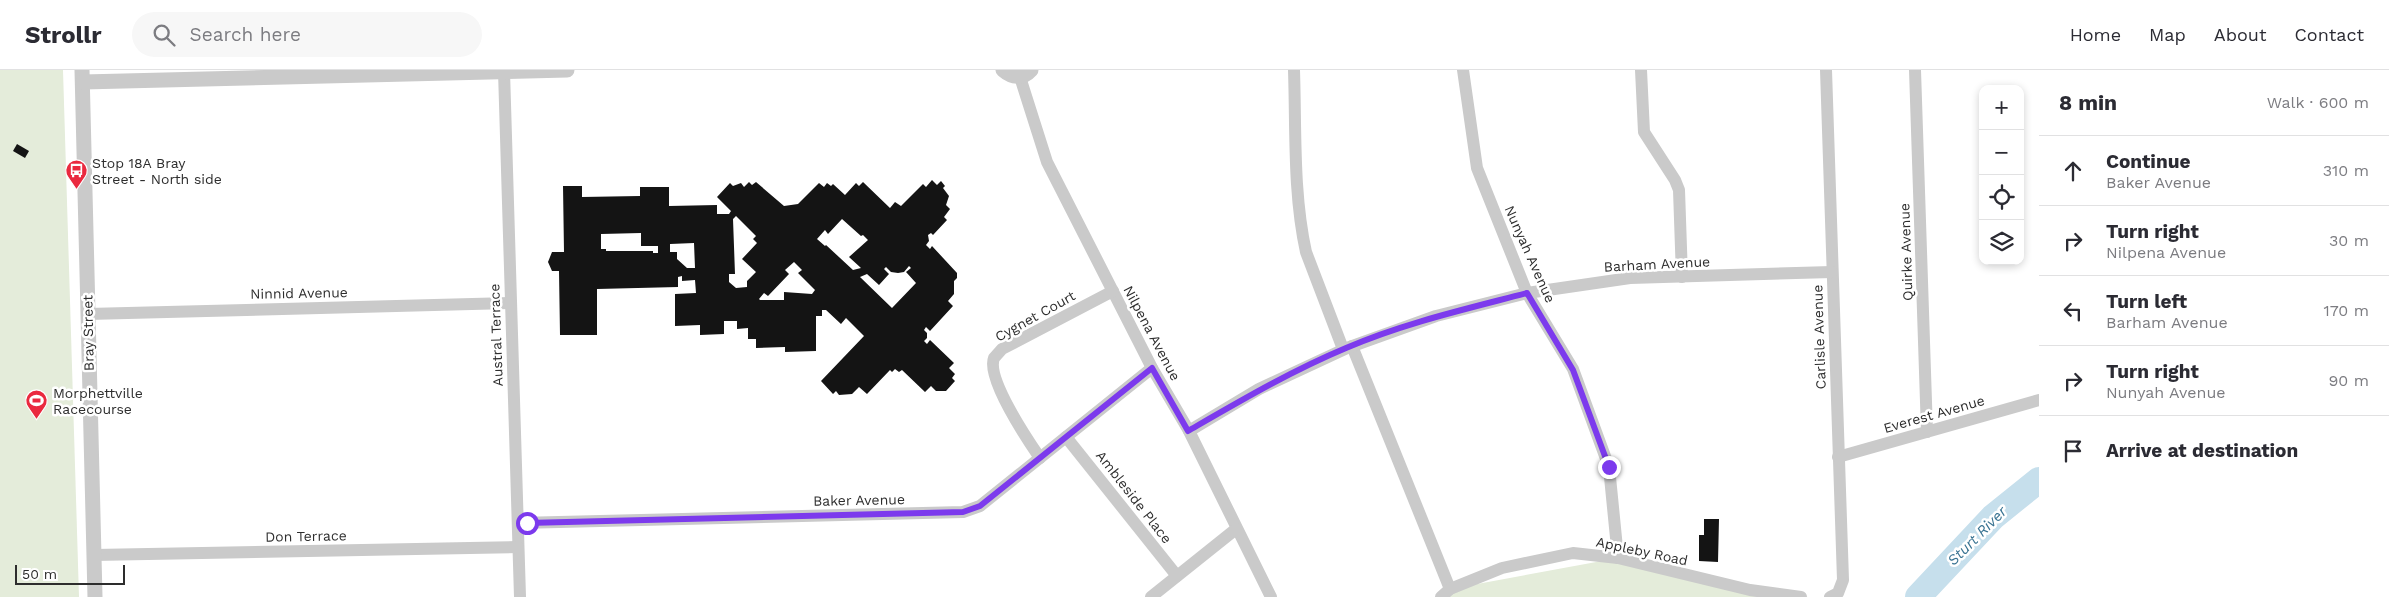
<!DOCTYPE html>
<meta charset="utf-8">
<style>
:root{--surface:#fff;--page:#f7f7f7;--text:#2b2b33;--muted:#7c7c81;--line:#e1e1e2}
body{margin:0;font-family:"Work Sans",sans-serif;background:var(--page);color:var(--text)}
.controls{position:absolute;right:15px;top:15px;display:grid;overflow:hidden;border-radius:10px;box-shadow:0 2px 8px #0003}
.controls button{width:45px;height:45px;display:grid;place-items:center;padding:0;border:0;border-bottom:1px solid var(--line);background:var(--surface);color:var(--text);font:25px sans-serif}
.scale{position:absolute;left:15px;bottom:12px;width:110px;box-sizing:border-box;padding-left:5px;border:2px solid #2d2d2d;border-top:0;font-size:14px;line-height:18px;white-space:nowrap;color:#2d2d2d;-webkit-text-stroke:4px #fff;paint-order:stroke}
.stop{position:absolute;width:15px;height:15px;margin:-11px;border:4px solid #7c3aed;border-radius:50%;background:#fff}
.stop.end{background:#7c3aed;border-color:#fff;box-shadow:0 1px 5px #0008}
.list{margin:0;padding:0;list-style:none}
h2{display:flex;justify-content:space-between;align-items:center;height:65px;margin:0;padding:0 20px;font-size:21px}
h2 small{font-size:16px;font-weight:400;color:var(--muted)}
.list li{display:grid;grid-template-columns:32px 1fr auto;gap:15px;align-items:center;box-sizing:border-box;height:70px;padding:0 20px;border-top:1px solid var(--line)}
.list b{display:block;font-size:19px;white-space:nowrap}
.list p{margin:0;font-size:16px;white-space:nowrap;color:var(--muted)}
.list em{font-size:16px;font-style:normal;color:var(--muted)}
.icon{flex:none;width:28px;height:28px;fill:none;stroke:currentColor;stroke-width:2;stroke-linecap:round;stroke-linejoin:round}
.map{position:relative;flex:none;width:2039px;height:527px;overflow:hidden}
header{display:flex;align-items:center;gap:30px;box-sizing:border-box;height:70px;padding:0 25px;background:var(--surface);border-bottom:1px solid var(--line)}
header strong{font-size:24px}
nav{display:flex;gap:28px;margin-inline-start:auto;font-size:18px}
.search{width:350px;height:45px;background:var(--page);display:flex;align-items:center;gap:12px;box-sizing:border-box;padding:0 18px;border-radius:28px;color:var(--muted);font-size:19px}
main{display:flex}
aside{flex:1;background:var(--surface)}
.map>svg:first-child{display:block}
</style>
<header>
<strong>Strollr</strong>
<div class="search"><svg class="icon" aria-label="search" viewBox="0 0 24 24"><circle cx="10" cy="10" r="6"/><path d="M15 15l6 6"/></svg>Search here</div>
<nav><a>Home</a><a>Map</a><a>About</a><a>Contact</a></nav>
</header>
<main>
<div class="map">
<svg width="2039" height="527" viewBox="0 0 2039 527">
<rect width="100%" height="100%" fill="#fff"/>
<g fill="#e4ecda">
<path d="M0,0H63L79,527H0Z"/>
<path d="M1618,488L1808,527H1442L1450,519Z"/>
</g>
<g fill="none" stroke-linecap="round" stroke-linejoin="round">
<path stroke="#c6dfec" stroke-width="26" d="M1918,527L1993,447L2039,410"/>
</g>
<g fill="#141414" fill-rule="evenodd">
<path d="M17,74L29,81L25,88L13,81Z"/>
<path d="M932,110L937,115L941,111L945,116L943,118L949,126L946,135L950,139L944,147L947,150L933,165L931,163L928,165L929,171L926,175L930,179L932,176L957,203V208L954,211V224L948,231L953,236L930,261L926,257L924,260L927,263V268L924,271L927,274L930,270L954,293L949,298L955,304L952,308L955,311L946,321H936L931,316L925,322L902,300L899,302L895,299L892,302L890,300L867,324L859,317L852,324L839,325L836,321L833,324L821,311L864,266L846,248L841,254L826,240H822V246H816V281L785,282V277L756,278V269H748V258L737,259V251H724V264L700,265V255L675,256V224L696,223L695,210L682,211V206L678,207V217L597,219V265H560L559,201H552L548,192L552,182H564L563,116H582V127L640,126V117H669V136L717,135V144H729L731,141L717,127L730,113L733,116L741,113L744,117L749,112L752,115L756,112L784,136L798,134L819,113L824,117L827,113L831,116L833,114L845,125L856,113L859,116L863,112L890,138L895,132L901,136L923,114L926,117ZM736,146L756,166L753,169L757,173L742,189L756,202L747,211V217L736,218L729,212V204H735L733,149ZM842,149L861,166L863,165L868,170L849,187L861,198L853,200L826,175L825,176L817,169L825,160L828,164ZM641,163V176H658V183H653V181H606V179H601V164ZM694,173L695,198H687L677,189V182H670V174ZM794,192L802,200L798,203L815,220L812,224L784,222V230H760L759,229L764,223L768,226L789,204L785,200ZM909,196L911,198L906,202L916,213L892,238L860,207L867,204L879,215L889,204L884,199L886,197L891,202L898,203L904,202Z"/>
<path d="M1704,449H1719L1718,492L1699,491V465H1704Z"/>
</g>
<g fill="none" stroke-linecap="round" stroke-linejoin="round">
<g stroke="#cacaca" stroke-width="12">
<path d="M1294,0C1296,60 1293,123 1306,182L1343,279"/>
<path d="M1463,0L1477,98L1527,223L1573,299L1609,397L1618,488"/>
<path d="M1641,0L1644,62L1675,110L1679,120L1682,207"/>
<path d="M1826,0L1843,510L1838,523L1830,527"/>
<path d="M1915,0L1927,362"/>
<path d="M504,1L520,527"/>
<path d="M1020,7L1047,92L1152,298L1189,361L1271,527"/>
<path d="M88,244L511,233"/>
<path d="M1352,276L1450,519"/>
<path d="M1189,361L1259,319L1347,278L1436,246L1527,223L1630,208L1832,202"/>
<path d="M1066,367L1177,506"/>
<path d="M1838,387L2039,330"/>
<path d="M1040,388C1027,369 986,308 994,288L1002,279L1113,221"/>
<path d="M518,453L963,442L980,436L1152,298"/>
<path d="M94,485L518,477"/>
<path d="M1151,527L1236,459"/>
<path d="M1441,527L1450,519L1502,498L1573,483L1618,488L1750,520L1801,527"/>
</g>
<g stroke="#cacaca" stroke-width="15">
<path d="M82,0L95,527"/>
<path d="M1003,0C1012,8 1023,9 1031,0"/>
<path d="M83,12L567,0"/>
</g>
</g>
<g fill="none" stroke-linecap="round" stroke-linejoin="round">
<path stroke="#7c3aed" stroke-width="6" d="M527,453L963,442L980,436L1152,298L1188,361C1240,331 1291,301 1346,278C1404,253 1466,239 1527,223L1573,300L1609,397"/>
</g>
<defs>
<symbol id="bus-pin" viewBox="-11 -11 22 30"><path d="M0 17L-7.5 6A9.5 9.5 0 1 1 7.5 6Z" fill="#ea293f" stroke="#fff"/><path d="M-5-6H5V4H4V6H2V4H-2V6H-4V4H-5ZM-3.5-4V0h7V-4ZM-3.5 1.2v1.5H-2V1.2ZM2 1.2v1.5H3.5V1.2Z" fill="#fff"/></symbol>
<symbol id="stadium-pin" viewBox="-11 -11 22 30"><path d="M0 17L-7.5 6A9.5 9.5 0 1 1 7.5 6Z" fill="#ea293f" stroke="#fff"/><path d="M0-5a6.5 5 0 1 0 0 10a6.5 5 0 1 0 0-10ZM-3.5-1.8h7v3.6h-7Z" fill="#fff"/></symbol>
</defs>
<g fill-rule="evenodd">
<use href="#bus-pin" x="64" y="88" width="25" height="34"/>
<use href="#stadium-pin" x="24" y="318" width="25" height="34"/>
</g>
<g text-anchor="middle" stroke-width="5" stroke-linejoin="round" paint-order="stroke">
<g font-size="14" fill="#2d2d2d" stroke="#fff" text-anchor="start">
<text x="92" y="98">Stop 18A Bray<tspan x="92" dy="16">Street - North side</tspan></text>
<text x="53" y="328">Morphettville<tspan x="53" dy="16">Racecourse</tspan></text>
</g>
<g font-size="14" fill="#2d2d2d" stroke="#fff">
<text transform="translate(1906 182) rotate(-92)" y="5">Quirke Avenue</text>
<text transform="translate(1530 184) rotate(66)" y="5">Nunyah Avenue</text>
<text transform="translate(1657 194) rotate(-3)" y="5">Barham Avenue</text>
<text transform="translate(299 223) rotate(-1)" y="5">Ninnid Avenue</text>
<text transform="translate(1035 246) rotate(-29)" y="5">Cygnet Court</text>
<text transform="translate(88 263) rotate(-91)" y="5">Bray Street</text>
<text transform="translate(1152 263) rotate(62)" y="5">Nilpena Avenue</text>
<text transform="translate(496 265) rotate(-92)" y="5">Austral Terrace</text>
<text transform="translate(1819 267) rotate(-92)" y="5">Carlisle Avenue</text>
<text transform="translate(1934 344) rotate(-16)" y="5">Everest Avenue</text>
<text transform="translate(1134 427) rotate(52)" y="5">Ambleside Place</text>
<text transform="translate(859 430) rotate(-1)" y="5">Baker Avenue</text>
<text transform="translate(306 466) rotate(-1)" y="5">Don Terrace</text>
<text transform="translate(1642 481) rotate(12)" y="5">Appleby Road</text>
</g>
<g font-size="15" font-style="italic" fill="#397392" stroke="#fff">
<text transform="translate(1977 466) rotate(-45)" y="5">Sturt River</text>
</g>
</g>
</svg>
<div class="controls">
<button>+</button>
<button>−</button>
<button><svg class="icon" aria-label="locate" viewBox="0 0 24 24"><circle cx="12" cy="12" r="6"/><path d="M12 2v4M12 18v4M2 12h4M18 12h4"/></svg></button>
<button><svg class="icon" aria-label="layers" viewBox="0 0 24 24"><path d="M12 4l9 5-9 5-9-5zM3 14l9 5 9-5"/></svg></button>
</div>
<div class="scale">50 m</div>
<div class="stop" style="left:527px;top:453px"></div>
<div class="stop end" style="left:1609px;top:397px"></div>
</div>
<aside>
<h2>8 min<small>Walk · 600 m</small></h2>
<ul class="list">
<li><svg class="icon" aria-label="ahead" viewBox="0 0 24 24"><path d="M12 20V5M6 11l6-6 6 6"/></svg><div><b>Continue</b><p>Baker Avenue</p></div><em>310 m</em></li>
<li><svg class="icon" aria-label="right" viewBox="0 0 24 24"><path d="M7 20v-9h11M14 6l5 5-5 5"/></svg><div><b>Turn right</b><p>Nilpena Avenue</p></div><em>30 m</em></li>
<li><svg class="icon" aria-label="left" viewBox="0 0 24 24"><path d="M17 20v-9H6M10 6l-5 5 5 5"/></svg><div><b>Turn left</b><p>Barham Avenue</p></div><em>170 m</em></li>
<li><svg class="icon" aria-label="right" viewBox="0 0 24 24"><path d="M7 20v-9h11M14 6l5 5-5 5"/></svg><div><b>Turn right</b><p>Nunyah Avenue</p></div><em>90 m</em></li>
<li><svg class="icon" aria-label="arrive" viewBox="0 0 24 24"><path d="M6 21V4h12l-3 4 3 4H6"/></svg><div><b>Arrive at destination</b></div></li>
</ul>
</aside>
</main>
